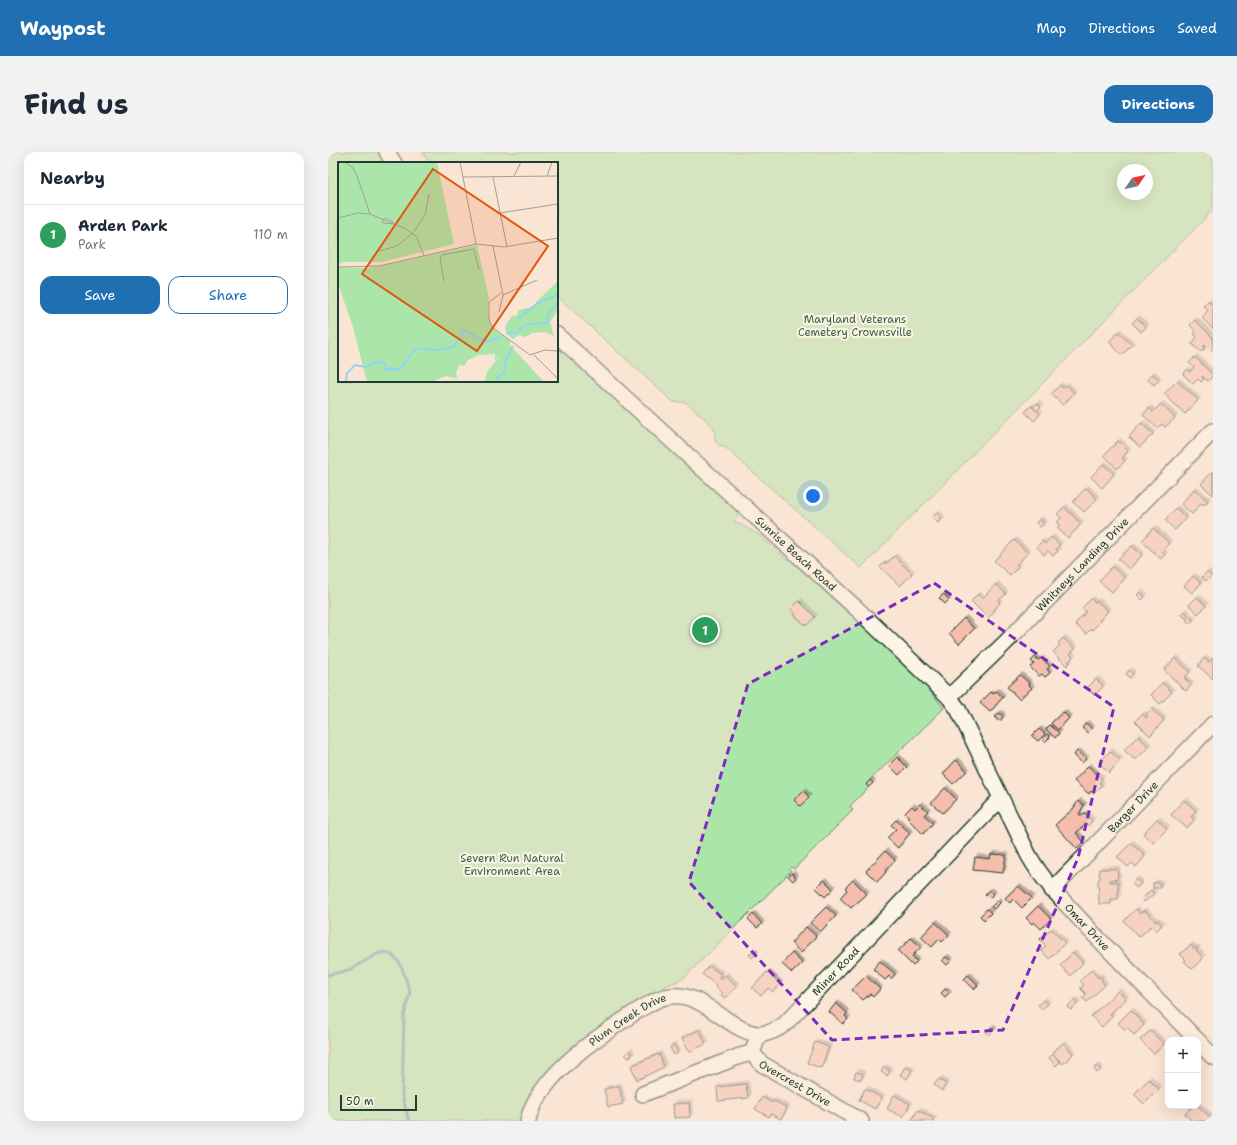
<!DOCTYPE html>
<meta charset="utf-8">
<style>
:root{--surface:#fff;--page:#f2f2f3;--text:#1f2937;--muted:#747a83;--line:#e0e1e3;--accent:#1f6fb2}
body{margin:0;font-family:"Shantell Sans",sans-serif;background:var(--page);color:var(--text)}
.controls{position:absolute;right:12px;bottom:12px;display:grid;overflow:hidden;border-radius:8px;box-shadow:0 4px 16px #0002}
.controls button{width:36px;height:36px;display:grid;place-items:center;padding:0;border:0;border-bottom:1px solid var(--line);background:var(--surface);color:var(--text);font:20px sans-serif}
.compass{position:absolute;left:789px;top:12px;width:36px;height:36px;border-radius:50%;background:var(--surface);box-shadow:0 4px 16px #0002;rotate:56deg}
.scale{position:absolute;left:12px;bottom:10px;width:77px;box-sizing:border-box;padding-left:4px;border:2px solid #1f3d34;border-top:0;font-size:11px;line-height:14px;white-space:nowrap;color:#1f3d34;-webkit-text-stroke:3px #fcf5e5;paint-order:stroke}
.you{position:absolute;left:485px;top:344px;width:14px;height:14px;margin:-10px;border:3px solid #fff;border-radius:50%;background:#1a73e8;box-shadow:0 0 0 6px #1a73e833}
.badge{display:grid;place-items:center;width:26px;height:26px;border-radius:50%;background:var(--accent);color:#fff;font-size:13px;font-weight:700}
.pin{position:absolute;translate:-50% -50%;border:2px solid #fff;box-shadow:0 1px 4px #0006}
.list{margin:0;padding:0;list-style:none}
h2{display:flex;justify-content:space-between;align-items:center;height:52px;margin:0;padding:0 16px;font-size:17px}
h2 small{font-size:13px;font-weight:400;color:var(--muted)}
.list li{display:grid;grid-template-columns:26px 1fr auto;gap:12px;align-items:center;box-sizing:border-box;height:60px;padding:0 16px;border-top:1px solid var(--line)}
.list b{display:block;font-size:15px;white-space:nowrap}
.list p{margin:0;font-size:13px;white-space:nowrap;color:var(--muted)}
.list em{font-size:13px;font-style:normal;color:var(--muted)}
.actions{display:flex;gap:8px;padding:12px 16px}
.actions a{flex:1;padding:9px 0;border:1px solid var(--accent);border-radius:12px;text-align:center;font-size:14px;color:var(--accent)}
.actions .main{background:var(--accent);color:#fff}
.map{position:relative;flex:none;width:885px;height:969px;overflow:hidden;border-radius:12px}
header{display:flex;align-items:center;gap:24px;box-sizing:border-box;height:56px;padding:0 20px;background:var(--accent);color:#fff}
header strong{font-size:19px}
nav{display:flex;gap:22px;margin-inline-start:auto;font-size:14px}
.intro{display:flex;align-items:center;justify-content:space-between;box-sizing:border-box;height:96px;padding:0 24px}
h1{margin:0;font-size:28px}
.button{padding:10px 18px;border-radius:12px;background:var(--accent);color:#fff;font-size:14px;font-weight:700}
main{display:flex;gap:24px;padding:0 24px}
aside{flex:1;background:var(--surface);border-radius:12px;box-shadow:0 4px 16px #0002}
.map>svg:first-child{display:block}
</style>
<header>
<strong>Waypost</strong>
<nav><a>Map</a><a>Directions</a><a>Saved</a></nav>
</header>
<div class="intro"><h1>Find us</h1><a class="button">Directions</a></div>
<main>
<aside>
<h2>Nearby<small></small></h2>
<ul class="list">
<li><span class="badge" style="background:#2e9e5b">1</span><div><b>Arden Park</b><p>Park</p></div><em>110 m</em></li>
</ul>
<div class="actions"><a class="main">Save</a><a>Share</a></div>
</aside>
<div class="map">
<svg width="885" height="969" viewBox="0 0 885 969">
<defs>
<filter id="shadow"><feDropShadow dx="2.5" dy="-2.5" stdDeviation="0" flood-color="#0004"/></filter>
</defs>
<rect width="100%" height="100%" fill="#fae4d4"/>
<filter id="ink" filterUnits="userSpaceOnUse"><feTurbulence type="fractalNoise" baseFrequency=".025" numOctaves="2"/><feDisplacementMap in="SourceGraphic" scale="8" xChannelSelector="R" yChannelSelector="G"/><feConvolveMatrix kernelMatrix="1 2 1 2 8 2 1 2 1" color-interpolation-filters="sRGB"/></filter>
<g filter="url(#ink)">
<g fill="#ace5a9" stroke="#66916e" fill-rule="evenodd">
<path d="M0,0H53L60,11H11V229H229V188L415,359L406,369L433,384L458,407L463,403L600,537L616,556L538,632L541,635L522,654L525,658L466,717L463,715L461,717L463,719L356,826L340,833L259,883L217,923L199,948L194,962L193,969H0Z"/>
<path d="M94,0H885V58L533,416L398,296L391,293L387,289L386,275L358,250H345L229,144V11H102ZM795,18H819V42H795Z"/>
</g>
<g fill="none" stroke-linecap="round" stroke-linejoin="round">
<path stroke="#6299a5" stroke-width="3" d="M0,823L21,818L49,802L57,800L64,803L70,809L74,816L82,840L76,865L74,943L81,969"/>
</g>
<g fill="#f6bdac" stroke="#1f3d34" filter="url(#shadow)">
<path d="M880,149L885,154V177L874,166L880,158L875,154Z"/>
<path d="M809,166L818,175L813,180L804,171Z"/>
<path d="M867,168L885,186V196L883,199L877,193L875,195L877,197L874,199H872L864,192L869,185L866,182L868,180L862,173Z"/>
<path d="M790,180L804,193L794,203L781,190Z"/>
<path d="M867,205L885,223L880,229L874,224V225L876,227L873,230L870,227L865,232L855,222L859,218L862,220L866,215L861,211Z"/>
<path d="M824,222L831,228L826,233L819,227Z"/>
<path d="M849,229L870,248L857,262L836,242Z"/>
<path d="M732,233L734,236L738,233L746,241L735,253L723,242Z"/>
<path d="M709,251L713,255L708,259L705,255Z"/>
<path d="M833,252L847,266L837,275L834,272L829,276L815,263L821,256L825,260Z"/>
<path d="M703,254L712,262L706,269L697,260Z"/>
<path d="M813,271L825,282L812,295L801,285Z"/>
<path d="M790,289L800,299L794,306L797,309L789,317L776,303Z"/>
<path d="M775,312L786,322L774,336L763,325Z"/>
<path d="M885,319V343L873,332Z"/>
<path d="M758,336L769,347L756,360L745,350Z"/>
<path d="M866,337L880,349L876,353L873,351L864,362L853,352Z"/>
<path d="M736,355L753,372L740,386L729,376L732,372L729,370L733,366L729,362Z"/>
<path d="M848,356L858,366L847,378L837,368Z"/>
<path d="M609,361L614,367L610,371L604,365Z"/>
<path d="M712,367L716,372L712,375L708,370Z"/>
<path d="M825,376L841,391L834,399L837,402L833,407L814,389Z"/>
<path d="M723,385L732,393L728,397L730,399L725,404L720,399L716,403L709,395L714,389L717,392Z"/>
<path d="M686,388L700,401L688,413L690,415L682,423L666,409Z"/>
<path d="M804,394L814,403L801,417L790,407Z"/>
<path d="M566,404L584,422L572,434L552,415L557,410L558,412Z"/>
<path d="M784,415L797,426L784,440L771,429Z"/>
<path d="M879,420L883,424L878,429L874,425Z"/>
<path d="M865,424L873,431L864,441L856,434Z"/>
<path d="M668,432L678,442L670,449L672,451L666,457L667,458L660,466L643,449L650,442L654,447Z"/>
<path d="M812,440L817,445L814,448L809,443Z"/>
<path d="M616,442L621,448L617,452L611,446Z"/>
<path d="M869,445L878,454L870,462L861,453Z"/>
<path d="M763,447L767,451L769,449L780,459L771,469L772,470L764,478L763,477L758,482L747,472L758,460L754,456Z"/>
<path d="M471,449L487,465L479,473L478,472L477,473L466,463L468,462L463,457Z"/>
<path d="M856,459L860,463L857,466L853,462Z"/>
<path d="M861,464L865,468L862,472L858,468Z"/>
<path d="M636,466L646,477L631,492L621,481Z"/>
<path d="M735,486L747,497L742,502L745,505L740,510L742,511L739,514L725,500L732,493L730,491Z"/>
<path d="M707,505L710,508L713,506L722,514L719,517L722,521L717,525L714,522L711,524L702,515L706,512L703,509Z"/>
<path d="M847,506L862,520L856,526L863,533L858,539L836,518Z"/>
<path d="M876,506L881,510L885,506V527L870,514Z"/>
<path d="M801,518L805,522L802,526L798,522Z"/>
<path d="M692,523L702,532L701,533L704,536L691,547L679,535Z"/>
<path d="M768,527L775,534L767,543L759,536Z"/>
<path d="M834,531L844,540L832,552L823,543Z"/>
<path d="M668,539L675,545L662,560L652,551L663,540L665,542Z"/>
<path d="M823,557L836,568L822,584L807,569L814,562L818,566L820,564L818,562Z"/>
<path d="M735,560L741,566L730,578L723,571Z"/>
<circle cx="671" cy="565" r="3.5"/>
<path d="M758,571L764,577L760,581L754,576Z"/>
<path d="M722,573L731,581L727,586L718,577Z"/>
<path d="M711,577L717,582L710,589L704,584Z"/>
<path d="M719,582L722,585L717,590L714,587Z"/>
<path d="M810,584L821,595L807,608L796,598Z"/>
<path d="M749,599L758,607L754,611L746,603Z"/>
<path d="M782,599L792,608L781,621L771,611Z"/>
<path d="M569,605L579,615L571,623L561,613Z"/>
<path d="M628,608L639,619L625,632L615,622Z"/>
<path d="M760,614L774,627L771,631L774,633L766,642L763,639L761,642L746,629Z"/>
<path d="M542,628L545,631L541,635L538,633Z"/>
<path d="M617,636L628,647L615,661L603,651Z"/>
<path d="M475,639L481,645L472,654L466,648Z"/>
<path d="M856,648L868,659L863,665L866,668L859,676L843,663Z"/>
<path d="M750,649L756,653L751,662L753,664L757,661L764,669L760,674L758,672L748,681L756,690L749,697L727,673L745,657Z"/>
<path d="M592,652L600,659L596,663L605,671L595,682L579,666L581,665L577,661L584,654L587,657Z"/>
<path d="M829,667L839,677L825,691L815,682Z"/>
<path d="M568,668L582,681L570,696L559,686L568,677L563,673Z"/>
<path d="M803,691L817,704L808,715L804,711L800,715L789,705Z"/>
<path d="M557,699L567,708L557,719L558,720L549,730L538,719Z"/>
<path d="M663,702L678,703L675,721L645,718L647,705L662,707Z"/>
<path d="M771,717H789L790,727L782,728V730H790V747H783V752H771L770,728L772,727Z"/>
<path d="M464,721L468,726L465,729L460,724Z"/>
<path d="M808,727L813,731L809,736L804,732Z"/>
<path d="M496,728L505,737L497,745L488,736Z"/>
<path d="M525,728L539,742L523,756L512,746L519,738L517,736Z"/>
<rect x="825" y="731" width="7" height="5"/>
<path d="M690,734L704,746L694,756L685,747L682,751L677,746Z"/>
<path d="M662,738L666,742L661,746L657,742Z"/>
<path d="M823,738L826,742L816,750L814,747Z"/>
<path d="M670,748L672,751L666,757L663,755Z"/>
<path d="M710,754L723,767L713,777L706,770L704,772L698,766Z"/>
<path d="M498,755L508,764L492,780L482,771Z"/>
<path d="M659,757L663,761L656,768L652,764Z"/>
<path d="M808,757L812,762L816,758L828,770L829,768L834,773L828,779L823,774L811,785L796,769Z"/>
<path d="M425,762L434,772L429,776L420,767Z"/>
<path d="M607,770L621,783L614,790L611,787L604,795L593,785Z"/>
<path d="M478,775L488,784L473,801L463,791Z"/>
<path d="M723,777L737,791L721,807L713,798L718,794L712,787Z"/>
<path d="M583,786L593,795L584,804L589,809L585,814L570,799Z"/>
<path d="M863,793L866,797L868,795L870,797L868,798L875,806L864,817L856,809L858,808L852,802Z"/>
<path d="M425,799L428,802L424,806L421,803Z"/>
<path d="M464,801L474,811L464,821L454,812Z"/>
<path d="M745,801L755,811L742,824L732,813Z"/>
<path d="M618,805L623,809L619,813L614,808Z"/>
<path d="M552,809L567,822L563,827L561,824L557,828L545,817Z"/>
<path d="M381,814L393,822L391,825L393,827L397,823L409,834L399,845L398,844L397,846L393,843L395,841L387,835L388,833L374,822Z"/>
<path d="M763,818L770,826L772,824L774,827L773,828L777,833L759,850L754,846L758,842L752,836L756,833L752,829Z"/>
<path d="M439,820L452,832L445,840L440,836L433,844L424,836Z"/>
<path d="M640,823L650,833L646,837L636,827Z"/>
<path d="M538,824L552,837L545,845L542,842L535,848L524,838Z"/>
<path d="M617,837L621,841L617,845L613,841Z"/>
<path d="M790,839L798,847L782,862L784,864L774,875L763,864Z"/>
<path d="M716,848L720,852L714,857L710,853Z"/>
<path d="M746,848L750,851L743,858L739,855Z"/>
<path d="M508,851L519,861L517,864L520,867L515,872L501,860Z"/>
<path d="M803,858L816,873L806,883L799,875L797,878L790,871Z"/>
<path d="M664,875L666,878L661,883L658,880Z"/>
<path d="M371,878L378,892L361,900L354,886Z"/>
<path d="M822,879L836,892L826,902L812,888Z"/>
<path d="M487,890L501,895L493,916L479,911Z"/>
<path d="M735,891L745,902L735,912L724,901Z"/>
<path d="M346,893L350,901L346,903L342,895Z"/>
<path d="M302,899L304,904L300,906L297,902Z"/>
<path d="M331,902L336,915L309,928L303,914Z"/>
<path d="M725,902L732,910L728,914L721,906Z"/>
<path d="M769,914L773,918L769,921L766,917Z"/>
<path d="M556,915L562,919L559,924L553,920Z"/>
<path d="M577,915L584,918L579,927L572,923Z"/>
<path d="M528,920L535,922L533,928L526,926Z"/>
<path d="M611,927L618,932L614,939L606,933Z"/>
<path d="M821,927L831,937L816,952L806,942Z"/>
<path d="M418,932L420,946L390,949L389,935Z"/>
<path d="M291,934L295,952L280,955L276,937Z"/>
<path d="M537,937L554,946L547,957L531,948Z"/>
<path d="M566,943L582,952L575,965L559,957Z"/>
<path d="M434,945L444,951L446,949L459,956L453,967L443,962L441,965L427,957Z"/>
<path d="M361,951L362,965L346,966L345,952Z"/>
<path d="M865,954H870L883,966L880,969H864L857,962Z"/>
<path d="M590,958L606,967L605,969H583Z"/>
</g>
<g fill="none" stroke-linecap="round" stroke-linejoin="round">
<defs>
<g id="minor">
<path d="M59,0L66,11"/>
<path id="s1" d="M229,183L344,289L528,456L621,545L630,557L701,704C717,732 741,755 763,779C798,816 834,852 869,888"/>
<path id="s2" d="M621,545L677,491L885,279"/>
<path id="s3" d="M724,738L885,572"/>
<path d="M870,889L885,905"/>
<path id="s4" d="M424,901L434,912L533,969"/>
<path d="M315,942L412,904L424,901L431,882"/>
<path id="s5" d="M200,969C202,958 207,948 214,939C234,910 266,888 294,869C303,863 313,856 323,851C331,846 342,843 352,844C380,846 408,884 434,882C443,881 450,877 457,872L673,646"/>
</g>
</defs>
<use href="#minor" stroke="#1f3d34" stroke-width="18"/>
<use href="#minor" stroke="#fcf5e5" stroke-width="15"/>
</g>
</g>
<path d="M0 0H885V969H0ZM606,431L786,555L750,706L675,878L504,888L361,730L420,532Z" fill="#fae4d4" fill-opacity=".55" fill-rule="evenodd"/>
<path fill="none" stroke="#7b2cbf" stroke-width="3" stroke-dasharray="8 5" stroke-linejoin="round" d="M606,431L786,555L750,706L675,878L504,888L361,730L420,532Z"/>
<g text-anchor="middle" stroke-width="4" stroke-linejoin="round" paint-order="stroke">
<g font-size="11" fill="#3b5f4b" stroke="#fcf5e5">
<text x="527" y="171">Maryland Veterans<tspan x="527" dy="13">Cemetery Crownsville</tspan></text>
<text x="184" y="710">Severn Run Natural<tspan x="184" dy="13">Environment Area</tspan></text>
</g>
<g font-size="11" fill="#1f3d34" stroke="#fcf5e5">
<text dy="4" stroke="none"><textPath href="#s1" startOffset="324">Sunrise Beach Road</textPath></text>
<text dy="4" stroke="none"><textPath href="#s2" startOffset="188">Whitneys Landing Drive</textPath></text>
<text dy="4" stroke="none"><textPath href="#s3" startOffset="116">Barger Drive</textPath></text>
<text dy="4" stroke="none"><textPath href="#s1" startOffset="804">Omar Drive</textPath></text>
<text dy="4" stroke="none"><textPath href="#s5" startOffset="395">Miner Road</textPath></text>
<text dy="4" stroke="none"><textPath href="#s5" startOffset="146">Plum Creek Drive</textPath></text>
<text dy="4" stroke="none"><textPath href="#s4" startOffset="53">Overcrest Drive</textPath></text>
</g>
</g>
<g transform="translate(10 10)">
<rect width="220" height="220" fill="#fae4d4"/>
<path d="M0,0H99L116,82L44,100H5L3,102L0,100ZM139,83L151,136L150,152L153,164L172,179V183L206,220H146L150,208L164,193L157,199V192L141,193L130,198L126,204L121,203L118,211L120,217L108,214L93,220H29L15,165L0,122V105L31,106ZM220,119V148L212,160L216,174L207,170L194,171L187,175L181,173L175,177L169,172L167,164L174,154L180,153L179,150L181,148L197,144L198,140Z" fill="#ace5a9"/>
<path fill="none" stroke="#8fd6f0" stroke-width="2" d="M180,157L200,141L216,135L220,130M168,171H177L189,162L209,161L211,151L220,141M8,220L9,211L17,203L27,205L42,199L48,202L47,208L53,206L61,208L78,186L96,188L115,185L122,177L125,168L148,180L164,174M159,220L160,215L166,211L168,198L175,184"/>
<path fill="none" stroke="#a2a194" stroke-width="1" d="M7,0L15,6L19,14L32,52M122,0L138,82M176,14L183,0M209,14L214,0M125,15L220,14M155,15L169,85M162,51L220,42M0,56L20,51L32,52L68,67L79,75L86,94M48,56L54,59L56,62L45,61L44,58ZM155,84L165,133L161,150M41,89L59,84L75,71L87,53L91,32M0,105L41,104L138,82L166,85L220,76M106,119L102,97L104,93L136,87L141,108M163,131L151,140V157L154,165L192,193L207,188L220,189M165,133L199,118M196,193L220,217"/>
<path fill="#de580e" fill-opacity="0.15" stroke="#de580e" stroke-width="2" d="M95,7L210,84L139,189L24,112Z"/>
<rect width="220" height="220" fill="none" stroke="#1f3d34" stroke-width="2"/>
</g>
</svg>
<div class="controls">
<button>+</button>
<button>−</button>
</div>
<svg class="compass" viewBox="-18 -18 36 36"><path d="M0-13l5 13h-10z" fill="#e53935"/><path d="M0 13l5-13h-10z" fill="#747a83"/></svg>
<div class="scale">50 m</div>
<div class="you"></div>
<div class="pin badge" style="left:377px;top:478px;background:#2e9e5b">1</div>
</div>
</main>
